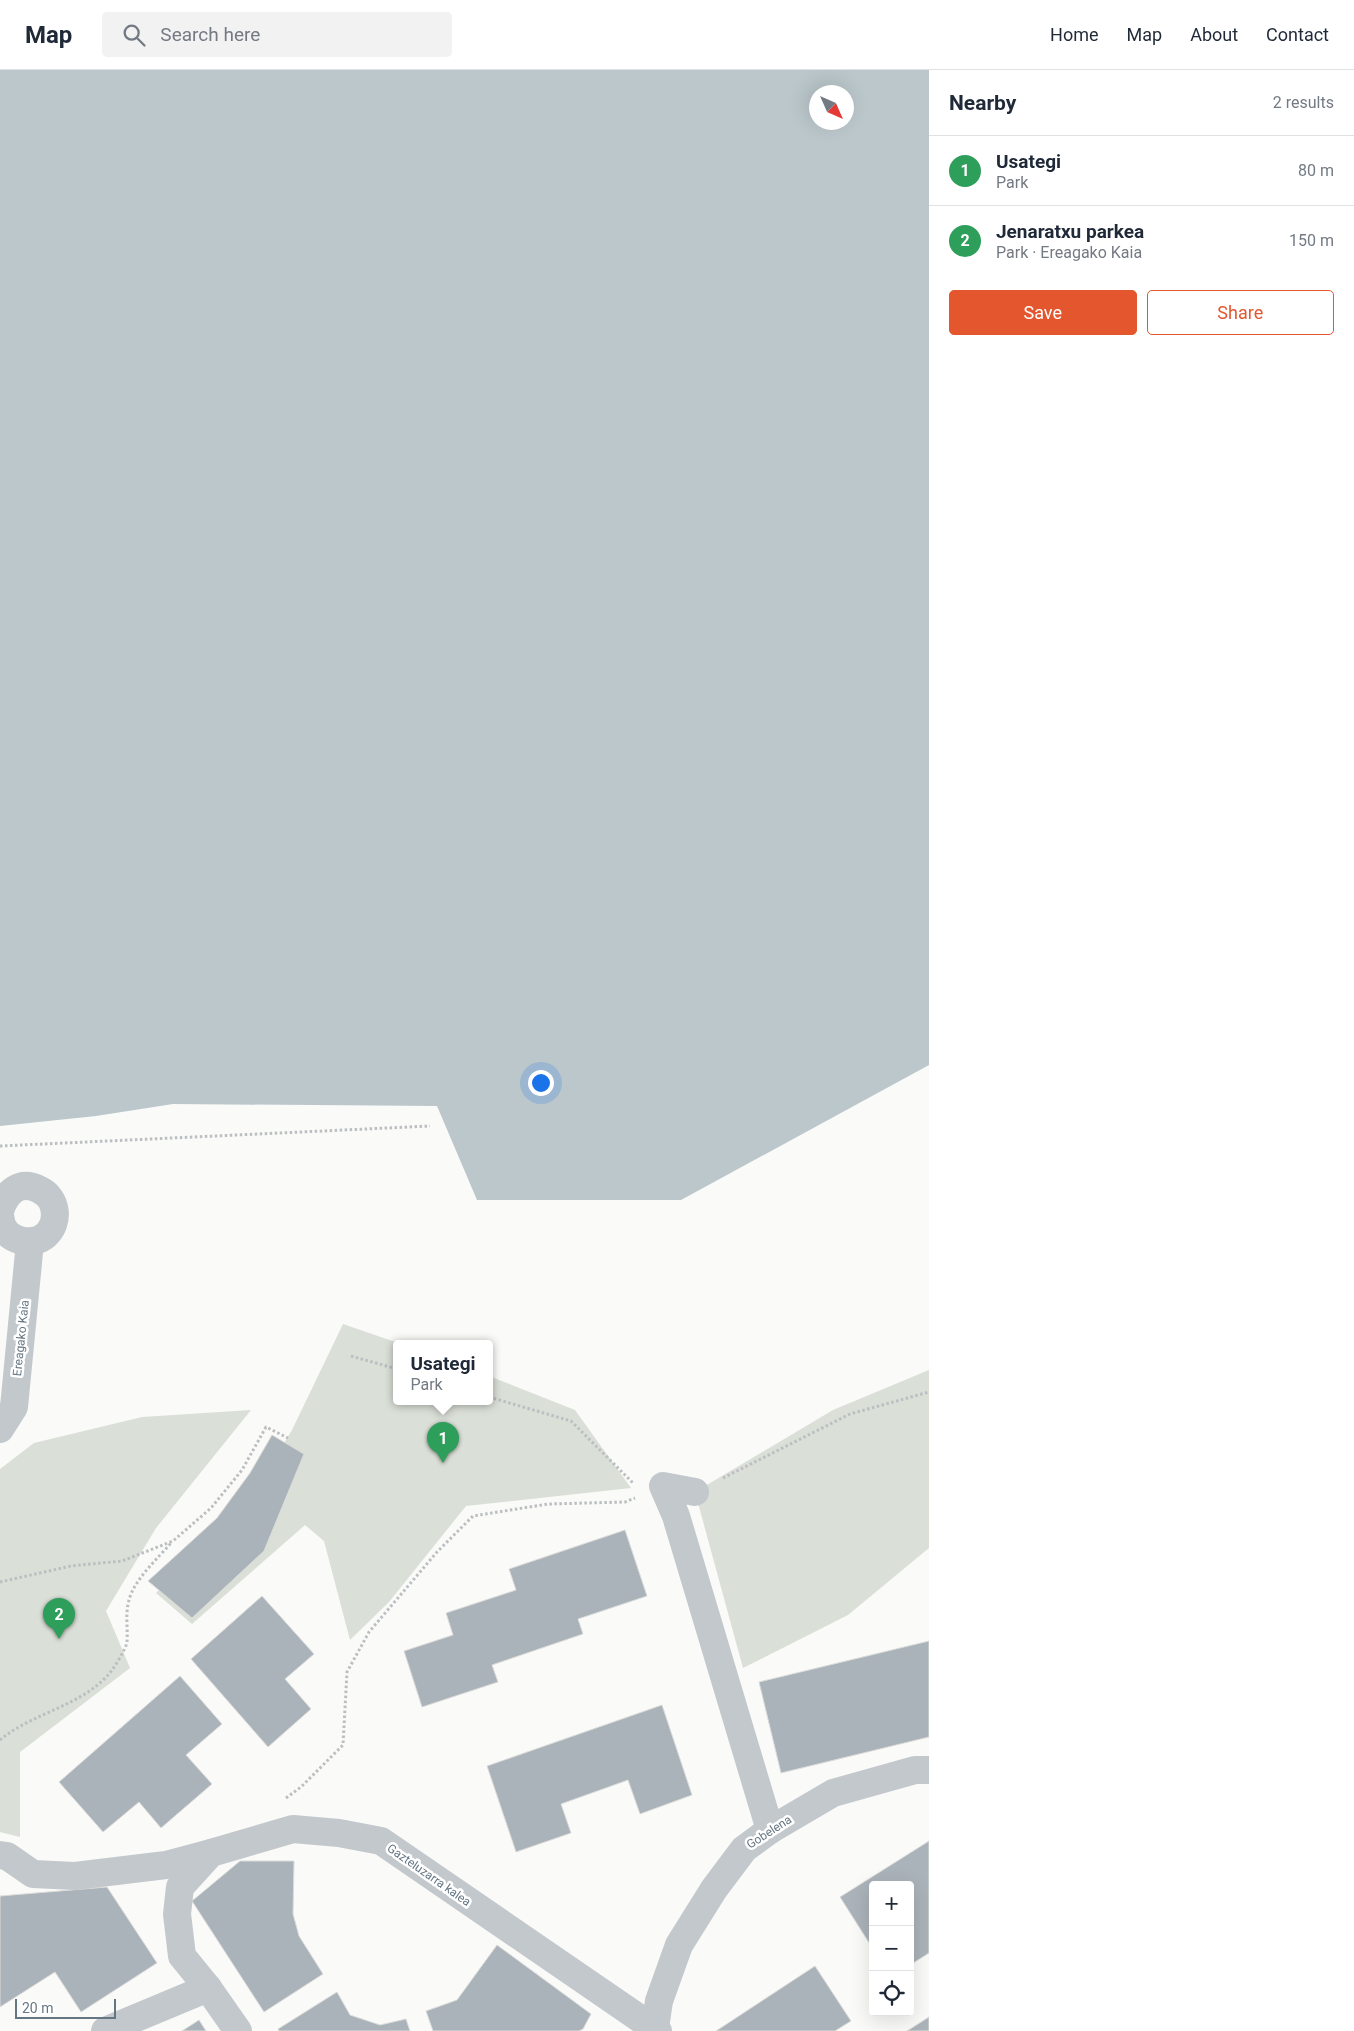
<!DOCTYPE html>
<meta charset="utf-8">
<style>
:root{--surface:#fff;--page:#f2f2f3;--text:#1f2937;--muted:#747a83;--line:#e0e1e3;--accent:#e4572e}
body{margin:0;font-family:Roboto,sans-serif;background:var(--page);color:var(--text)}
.controls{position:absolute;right:15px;bottom:15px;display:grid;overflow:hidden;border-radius:5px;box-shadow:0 5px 20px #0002}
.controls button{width:45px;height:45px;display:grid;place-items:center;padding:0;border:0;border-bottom:1px solid var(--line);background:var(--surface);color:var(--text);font:25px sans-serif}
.compass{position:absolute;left:809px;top:15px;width:45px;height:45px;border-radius:50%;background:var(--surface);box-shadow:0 5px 20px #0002;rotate:135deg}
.scale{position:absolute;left:15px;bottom:12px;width:101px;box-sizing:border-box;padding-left:5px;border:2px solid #657683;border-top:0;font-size:14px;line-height:18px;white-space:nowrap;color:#657683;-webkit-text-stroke:4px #fff;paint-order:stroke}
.you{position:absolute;left:540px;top:1012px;width:18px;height:18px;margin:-12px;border:4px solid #fff;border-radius:50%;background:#1a73e8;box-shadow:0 0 0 8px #1a73e833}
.badge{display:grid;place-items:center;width:32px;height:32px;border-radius:50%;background:var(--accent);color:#fff;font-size:16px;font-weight:700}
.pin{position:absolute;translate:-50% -41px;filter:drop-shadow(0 1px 2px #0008)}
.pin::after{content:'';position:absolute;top:26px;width:18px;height:15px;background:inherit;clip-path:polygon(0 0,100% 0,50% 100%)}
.popup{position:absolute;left:393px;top:1270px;width:100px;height:65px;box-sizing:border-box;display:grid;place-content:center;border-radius:5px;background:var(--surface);filter:drop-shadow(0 1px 4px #0005);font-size:16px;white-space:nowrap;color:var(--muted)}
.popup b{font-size:19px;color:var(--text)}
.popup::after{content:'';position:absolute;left:50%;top:100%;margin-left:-10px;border:10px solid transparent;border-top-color:var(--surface)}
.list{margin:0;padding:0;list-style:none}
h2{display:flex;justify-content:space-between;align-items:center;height:65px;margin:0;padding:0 20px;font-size:21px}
h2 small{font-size:16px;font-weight:400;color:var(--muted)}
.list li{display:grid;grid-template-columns:32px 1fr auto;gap:15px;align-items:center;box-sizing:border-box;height:70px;padding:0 20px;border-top:1px solid var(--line)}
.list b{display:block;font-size:19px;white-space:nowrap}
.list p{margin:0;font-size:16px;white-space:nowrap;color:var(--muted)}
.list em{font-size:16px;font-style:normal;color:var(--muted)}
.actions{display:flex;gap:10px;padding:15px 20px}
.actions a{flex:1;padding:11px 0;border:1px solid var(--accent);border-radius:5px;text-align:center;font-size:18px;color:var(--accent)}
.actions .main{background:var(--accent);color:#fff}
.icon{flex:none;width:28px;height:28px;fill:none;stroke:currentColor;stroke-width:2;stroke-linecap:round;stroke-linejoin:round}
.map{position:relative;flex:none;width:929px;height:1961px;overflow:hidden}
header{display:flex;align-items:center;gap:30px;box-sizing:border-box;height:70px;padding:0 25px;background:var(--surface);border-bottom:1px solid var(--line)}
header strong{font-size:24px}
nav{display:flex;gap:28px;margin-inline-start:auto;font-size:18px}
.search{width:350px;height:45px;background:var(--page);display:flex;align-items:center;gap:12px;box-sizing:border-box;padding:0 18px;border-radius:5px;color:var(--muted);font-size:19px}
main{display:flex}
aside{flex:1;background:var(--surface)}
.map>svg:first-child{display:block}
</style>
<header>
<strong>Map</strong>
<div class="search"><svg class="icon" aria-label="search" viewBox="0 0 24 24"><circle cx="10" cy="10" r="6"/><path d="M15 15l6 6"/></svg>Search here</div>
<nav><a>Home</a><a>Map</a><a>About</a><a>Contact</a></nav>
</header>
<main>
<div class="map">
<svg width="929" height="1961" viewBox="0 0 929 1961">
<rect width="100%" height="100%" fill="#fafaf8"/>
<g fill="#dadfd7">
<path d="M343,1254L401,1274H397V1332H489V1306L575,1340L631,1418L466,1436L389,1532L350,1570L324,1471L305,1455L192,1554L156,1523L247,1434L292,1360Z"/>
<path d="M929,1300V1478L848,1545L743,1598L695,1422L833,1340Z"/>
<path d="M251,1340L156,1458L106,1541L130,1598L20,1682V1767L0,1762V1399L34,1373L142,1347Z"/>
</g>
<path fill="#bbc7cb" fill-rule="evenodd" d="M0,0H929V995L681,1130H477L437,1036L173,1034L96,1046L0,1056ZM816,22H846V52H816Z"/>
<g fill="#aab3b9" stroke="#dcdcda">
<path d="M272,1365L304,1384L264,1481L192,1548L148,1511L217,1448L250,1403Z"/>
<path d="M625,1460L647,1526L578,1549L583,1564L492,1595L498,1612L422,1637L404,1581L453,1565L446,1543L516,1520L509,1499Z"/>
<path d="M262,1526L314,1584L285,1609L311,1639L268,1677L191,1589Z"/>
<path d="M929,1571V1667L781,1703L759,1612Z"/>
<path d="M180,1606L222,1654L186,1685L212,1714L161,1758L139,1732L103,1762L59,1712Z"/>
<path d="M662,1635L692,1725L640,1744L628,1710L561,1734L571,1763L516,1782L487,1696Z"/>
<path d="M929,1771V1883L910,1895V1815H873V1879L840,1827Z"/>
<path d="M240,1791H294L293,1844L299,1866L323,1904L264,1942L192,1831Z"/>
<path d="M107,1817L157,1893L81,1942L55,1902L0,1937V1826Z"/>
<path d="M497,1875L591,1944L583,1959L579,1961H433L426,1941L457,1930Z"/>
<path d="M815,1896L851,1951L835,1961H716Z"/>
<path d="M337,1922L350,1945L380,1955L406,1949L410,1961H279L278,1959Z"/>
<path d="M929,1947V1961H907Z"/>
<path d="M199,1950L206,1961H182Z"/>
</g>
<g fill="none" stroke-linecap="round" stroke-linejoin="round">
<g stroke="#bbbfc2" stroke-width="3" stroke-dasharray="2.5 2.5" stroke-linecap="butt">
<path d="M0,1076L430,1056"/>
<path d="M351,1286L397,1299"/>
<path d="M489,1327L571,1351L633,1413"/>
<path d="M723,1408L850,1344L929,1322"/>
<path d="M0,1512L71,1496L122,1491L173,1471L211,1438L242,1400L266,1357L288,1368"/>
<path d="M0,1670C32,1643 79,1637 108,1605C113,1600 126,1579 127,1572C128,1558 125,1544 129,1530C134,1510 158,1488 172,1472"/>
<path d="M286,1728L301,1717L343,1675L347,1602L369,1562L437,1482L473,1446L548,1434L625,1432L635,1428"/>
</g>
<g stroke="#c3c8cc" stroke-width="28">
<path d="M0,1141C6,1122 20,1109 40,1120C57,1128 60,1152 46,1165C34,1176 10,1172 3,1157C1,1154 1,1149 0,1146"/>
<path d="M0,1359L14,1337L30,1172"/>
<path d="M695,1422L663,1416L676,1446L770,1760"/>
<path d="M0,1785L7,1786L33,1804L75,1806L166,1795L211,1783"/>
<path d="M655,1958L659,1931L679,1875L714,1819L744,1779L770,1760L833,1723L915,1700H929"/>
<path d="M105,1961L208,1918"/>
<path d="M238,1961L208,1918L182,1886L177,1844L180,1817L211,1783L293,1759L339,1763L381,1771L658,1961"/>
</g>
</g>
<g text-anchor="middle" stroke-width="5" stroke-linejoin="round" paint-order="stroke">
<g font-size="12" fill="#657683" stroke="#fff">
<text transform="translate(21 1268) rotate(-84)" y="4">Ereagako Kaia</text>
<text transform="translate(769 1762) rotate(-33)" y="4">Gobelena</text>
<text transform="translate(429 1805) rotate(35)" y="4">Gazteluzarra kalea</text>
</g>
</g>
</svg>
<div class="controls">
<button>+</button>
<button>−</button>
<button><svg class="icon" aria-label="locate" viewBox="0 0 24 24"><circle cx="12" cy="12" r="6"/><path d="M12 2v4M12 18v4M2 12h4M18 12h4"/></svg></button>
</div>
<svg class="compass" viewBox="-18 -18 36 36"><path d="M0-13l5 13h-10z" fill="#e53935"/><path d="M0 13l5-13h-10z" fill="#747a83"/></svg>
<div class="scale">20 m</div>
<div class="you"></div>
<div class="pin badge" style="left:443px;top:1393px;background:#2e9e5b">1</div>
<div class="popup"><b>Usategi</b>Park</div>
<div class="pin badge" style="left:59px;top:1569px;background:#2e9e5b">2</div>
</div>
<aside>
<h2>Nearby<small>2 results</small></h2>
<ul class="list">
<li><span class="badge" style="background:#2e9e5b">1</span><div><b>Usategi</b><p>Park</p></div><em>80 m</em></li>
<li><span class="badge" style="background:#2e9e5b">2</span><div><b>Jenaratxu parkea</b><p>Park · Ereagako Kaia</p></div><em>150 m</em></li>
</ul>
<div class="actions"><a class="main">Save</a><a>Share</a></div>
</aside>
</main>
